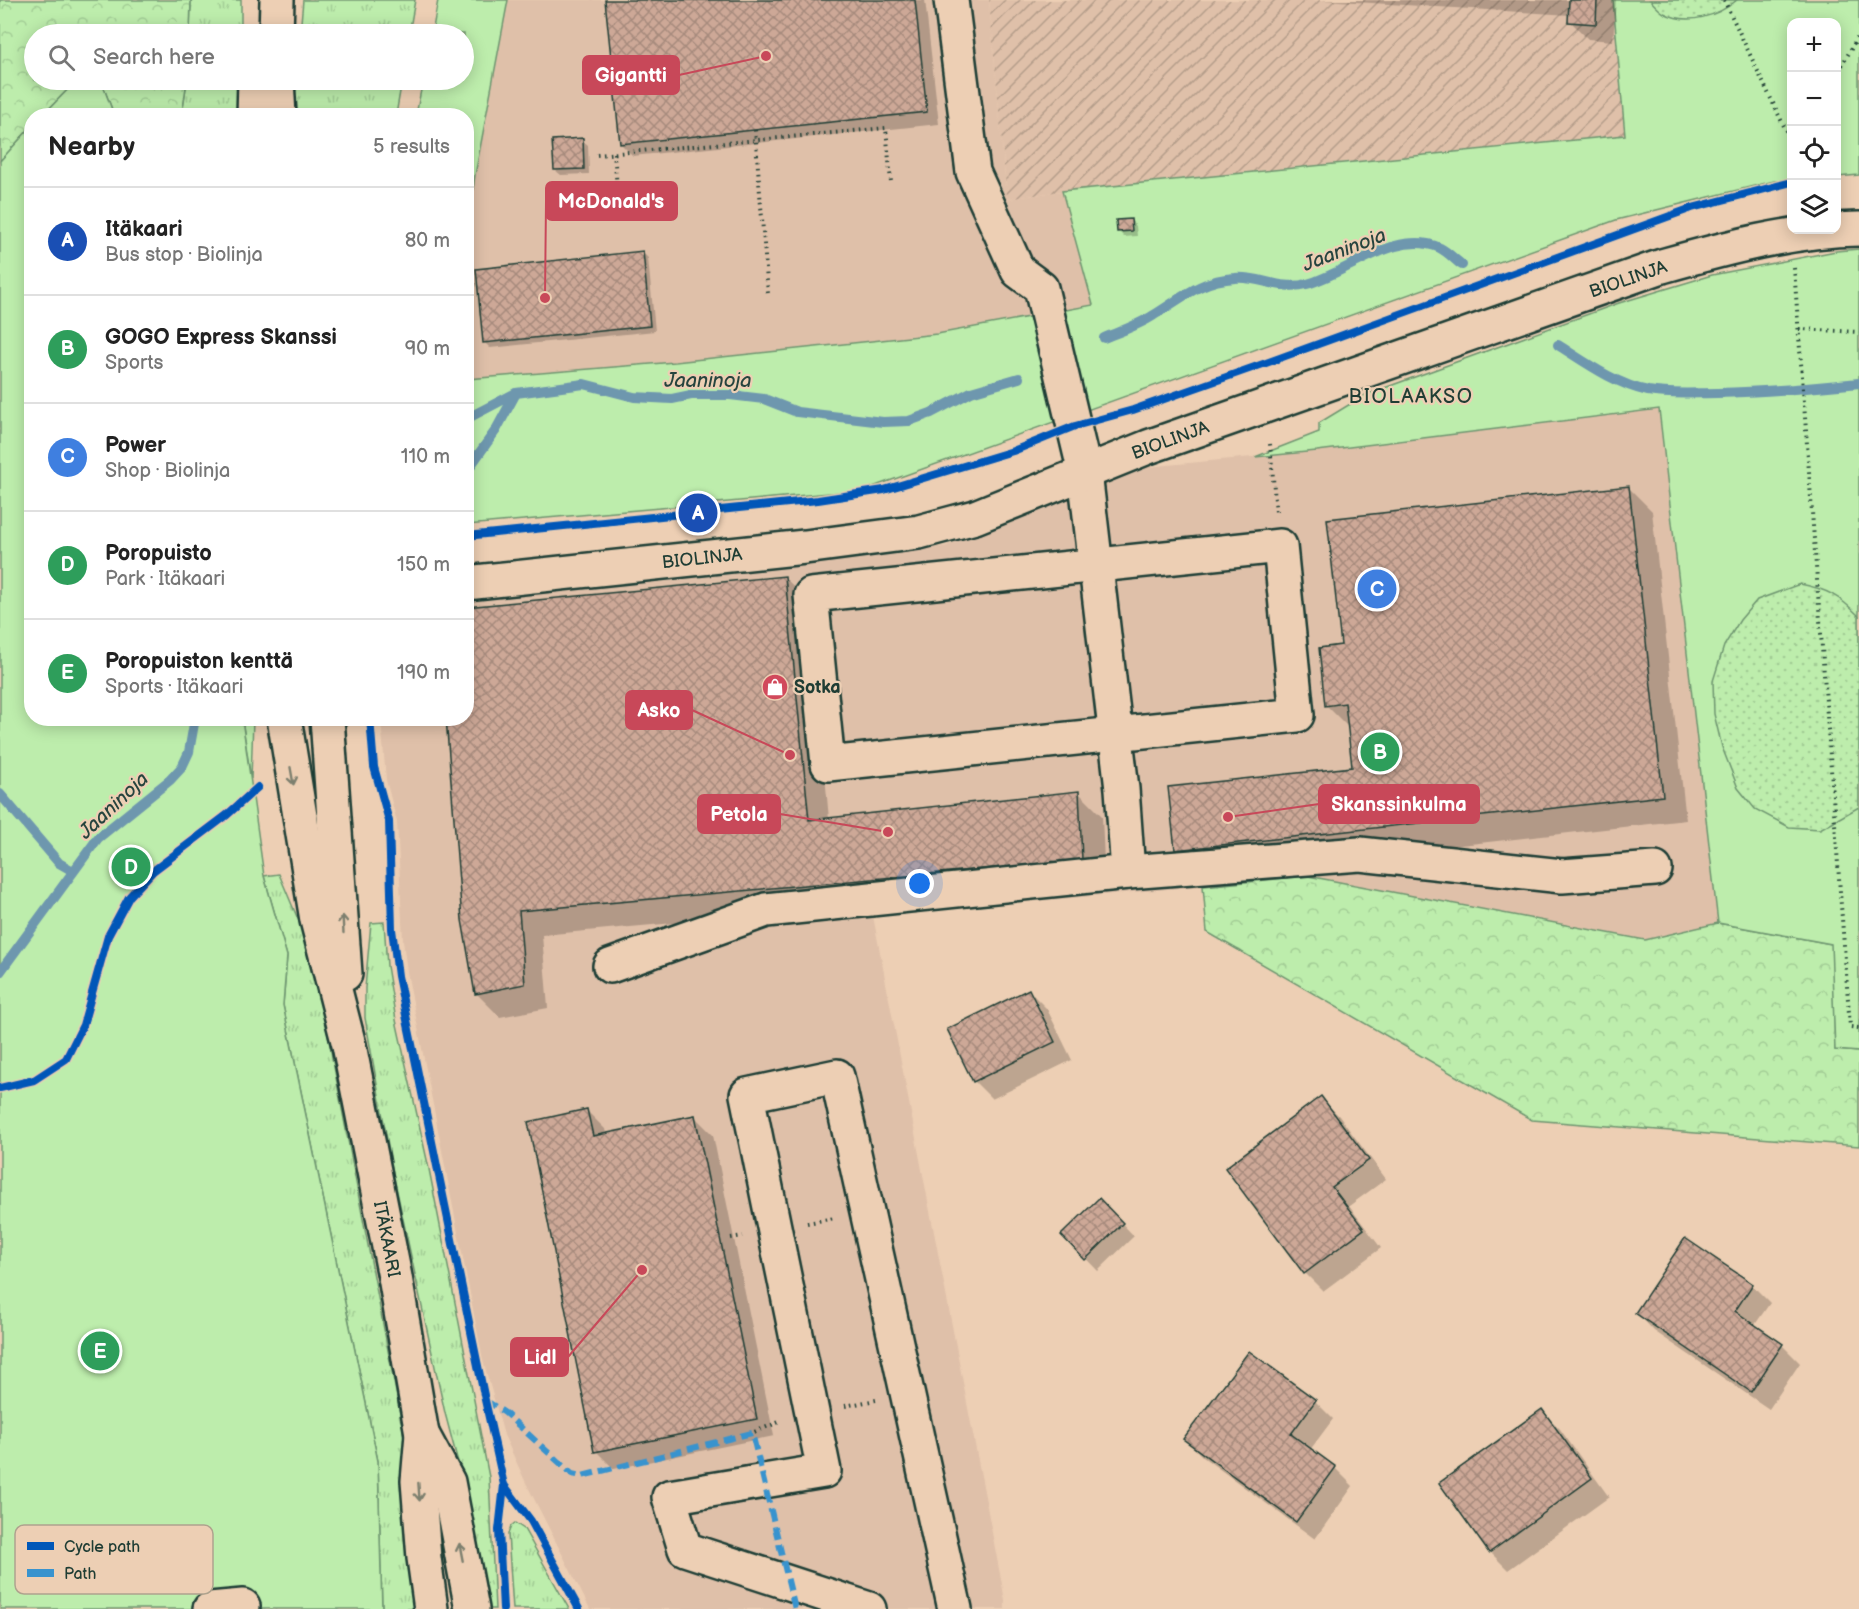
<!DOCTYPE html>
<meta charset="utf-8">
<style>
:root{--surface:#fff;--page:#f2f2f2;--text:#222;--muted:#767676;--line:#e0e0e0;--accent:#111827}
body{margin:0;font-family:"Balsamiq Sans",sans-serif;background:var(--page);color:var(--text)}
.controls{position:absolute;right:18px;top:18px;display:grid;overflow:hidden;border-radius:12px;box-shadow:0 3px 15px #0003}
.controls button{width:54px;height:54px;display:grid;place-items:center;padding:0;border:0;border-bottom:2px solid var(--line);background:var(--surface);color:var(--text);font:30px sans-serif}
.you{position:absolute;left:920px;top:884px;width:21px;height:21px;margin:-15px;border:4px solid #fff;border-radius:50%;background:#1a73e8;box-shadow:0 0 0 9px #1a73e833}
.badge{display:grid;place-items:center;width:39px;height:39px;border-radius:50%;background:var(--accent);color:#fff;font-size:20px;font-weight:700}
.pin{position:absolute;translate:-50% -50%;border:3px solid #fff;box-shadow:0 2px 6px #0006}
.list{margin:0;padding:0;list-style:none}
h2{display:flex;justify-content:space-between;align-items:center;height:78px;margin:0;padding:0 24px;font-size:26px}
h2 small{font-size:20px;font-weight:400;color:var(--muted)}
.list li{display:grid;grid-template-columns:39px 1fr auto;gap:18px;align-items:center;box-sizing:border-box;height:108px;padding:0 24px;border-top:2px solid var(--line)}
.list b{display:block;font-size:22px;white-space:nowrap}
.list p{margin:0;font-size:20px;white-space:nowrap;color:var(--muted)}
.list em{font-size:20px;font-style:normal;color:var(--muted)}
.icon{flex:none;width:33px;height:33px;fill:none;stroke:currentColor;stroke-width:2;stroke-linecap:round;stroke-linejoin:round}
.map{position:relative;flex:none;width:1859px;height:1609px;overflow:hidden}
.search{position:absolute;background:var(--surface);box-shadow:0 3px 15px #0003;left:24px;top:24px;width:450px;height:66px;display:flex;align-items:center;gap:15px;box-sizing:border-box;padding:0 21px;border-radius:33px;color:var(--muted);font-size:22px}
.panel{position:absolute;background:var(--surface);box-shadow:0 3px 15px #0003;left:24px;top:108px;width:450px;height:618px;border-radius:24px}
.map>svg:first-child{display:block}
</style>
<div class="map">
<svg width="1859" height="1609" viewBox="0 0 1859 1609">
<defs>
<pattern id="industrial-furrows" width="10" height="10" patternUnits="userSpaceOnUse" patternTransform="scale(1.5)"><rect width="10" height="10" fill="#dfc0a9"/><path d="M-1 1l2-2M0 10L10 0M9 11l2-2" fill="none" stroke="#b49d8a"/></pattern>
<pattern id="grass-tufts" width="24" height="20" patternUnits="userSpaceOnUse" patternTransform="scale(1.5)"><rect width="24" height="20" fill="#bdedac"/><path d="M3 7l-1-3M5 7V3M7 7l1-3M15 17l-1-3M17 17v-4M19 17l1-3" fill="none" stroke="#a2cc95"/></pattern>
<pattern id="forest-crowns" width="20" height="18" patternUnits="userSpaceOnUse" patternTransform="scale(1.5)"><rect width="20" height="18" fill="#bdedac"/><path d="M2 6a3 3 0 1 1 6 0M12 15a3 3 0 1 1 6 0" fill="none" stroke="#a2cc95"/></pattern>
<pattern id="garden-dots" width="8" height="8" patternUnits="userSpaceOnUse" patternTransform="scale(1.5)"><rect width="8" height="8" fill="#bdedac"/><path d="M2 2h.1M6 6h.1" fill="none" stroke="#a2cc95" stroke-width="1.8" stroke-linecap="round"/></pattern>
<pattern id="building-cross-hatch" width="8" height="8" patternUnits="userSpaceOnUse" patternTransform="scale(1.5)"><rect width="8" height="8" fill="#cda897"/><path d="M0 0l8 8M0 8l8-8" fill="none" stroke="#a68a7c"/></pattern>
</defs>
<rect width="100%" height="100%" fill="#edcfb4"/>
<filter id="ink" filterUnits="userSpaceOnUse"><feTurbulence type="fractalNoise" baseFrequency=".0167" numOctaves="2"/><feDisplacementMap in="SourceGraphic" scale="12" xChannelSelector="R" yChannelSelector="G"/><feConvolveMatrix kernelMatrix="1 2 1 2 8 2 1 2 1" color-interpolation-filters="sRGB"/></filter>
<g filter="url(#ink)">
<g fill="#dfc0a9">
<path d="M508,0H989L1007,199L1062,191L1093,305L937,334L675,362L467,379L466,233L468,212Z"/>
<path d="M1659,409L1718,923L1645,940L1308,876L873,916L1005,1600V1609H590L526,1483L504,1435L483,1360L407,972L403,941L397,822L386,780L381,719L466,718L467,597L787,566L946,546L1125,469L1317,451Z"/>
</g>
<path fill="url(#industrial-furrows)" d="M989,0H1613L1625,135L1062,191L1007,199Z"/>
<g fill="url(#grass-tufts)" stroke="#6e9570" stroke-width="1.5">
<path d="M191,0H241V34H190Z"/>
<path d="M303,0H415L409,34H300Z"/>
<path d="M187,80H242L243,115L182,116Z"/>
<path d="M296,80H402L396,115L294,116Z"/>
<path d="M242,719H253L251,779Z"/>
<path d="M279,874L300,924L314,965L327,1030L403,1429L420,1609H382L378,1461L283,1005L287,956L264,876Z"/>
<path d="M384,922L387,966L396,1020L429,1169L489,1477L495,1609H487L464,1485L445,1413L393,1173L365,1018V988L371,923Z"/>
<path d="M515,1523L524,1529L569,1609H513L508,1534L511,1526Z"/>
</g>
<g fill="url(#forest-crowns)" stroke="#6e9570" stroke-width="1.5">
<path d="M0,0H191L190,34H34V80H77L43,115L32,116L31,127L0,161Z"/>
<path d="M101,80H187L182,115H114Z"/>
<path d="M1308,876L1645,940L1718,923L1832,944L1835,1050L1859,1052V1146L1532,1120L1207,932L1203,886Z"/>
</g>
<g fill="#bdedac" stroke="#6e9570" stroke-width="1.5">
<path d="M438,0H508L475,175L467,233L466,116L416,115L423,80H464V34H432Z"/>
<path d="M1613,0H1859V175L1837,177L1836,22H1792L1791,180L1774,181L1616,220L864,490L467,525V379L675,362L937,334L1093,305L1062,191L1625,135Z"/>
<path d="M77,80H101L114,115H43Z"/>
<path d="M31,127L32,718L242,719L264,876L287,956L283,1005L378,1461L382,1609H0V161Z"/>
<path d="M1859,249V1052L1835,1050L1831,944L1718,923L1659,409L1317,451L1255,457L1319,432V423L1365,395L1619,303L1712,275L1836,251Z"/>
</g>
<g fill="url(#garden-dots)" stroke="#6e9570" stroke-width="1.5">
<path d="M1650,0H1737C1718,16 1688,26 1664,13C1659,10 1654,4 1650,0Z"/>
<path d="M1800,584C1827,589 1839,596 1859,616V807L1820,829L1789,827L1755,809L1738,788L1722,747L1714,714L1713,681L1724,646L1740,620L1757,600Z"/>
</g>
<g fill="#0003">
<path d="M606,0H925L939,124L633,156L621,144Z"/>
<path d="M1322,0H1616L1613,41L1588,39L1570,21V15Z"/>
<path d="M582,140L588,145L589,174L561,175L555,170Z"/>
<path d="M1131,220L1136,226L1137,236L1124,237L1118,231Z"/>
<path d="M642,252L648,258L655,331L490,348L484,342Z"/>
<path d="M1628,487L1652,511L1686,820L1200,874L1177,850L1354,768L1349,728L1326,705L1342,647Z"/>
<path d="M785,578L809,601L829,819L1078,792L1102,816L1105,884L542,935L548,1008L500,1017L476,993L466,718Z"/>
<path d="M1029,991L1047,1009L1072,1060L992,1099L974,1081Z"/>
<path d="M1321,1098L1339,1116L1386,1179L1349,1206L1381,1248L1323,1291L1305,1273Z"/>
<path d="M587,1111L605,1129L606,1134L695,1117L713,1135L774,1436L614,1469L596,1451Z"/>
<path d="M1111,1212L1134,1236L1098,1271L1063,1235Z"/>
<path d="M1752,1285L1770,1303L1754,1326L1782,1345L1800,1363L1769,1409L1654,1331L1637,1313Z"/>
<path d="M1315,1401L1333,1419L1310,1450L1335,1468L1353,1486L1315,1539L1203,1457L1185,1439Z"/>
<path d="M1542,1411L1560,1429L1609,1497L1508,1570L1490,1552Z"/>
</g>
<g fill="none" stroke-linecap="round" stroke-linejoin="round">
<g stroke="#6e97ae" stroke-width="10">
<path d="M1104,338C1121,331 1139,325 1154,315C1182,298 1200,280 1235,278C1260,276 1281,291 1307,284C1348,273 1397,228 1440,248C1448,252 1455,260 1462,265"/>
<path d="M1558,345C1585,362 1615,384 1648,391C1670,395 1694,393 1717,393C1765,392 1811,388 1859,383"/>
<path d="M466,419L516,393"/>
<path d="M466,472L496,430L516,393L584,384L634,397L672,399L691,395H730L764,399L797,412L883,422L909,421L931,413L971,392L1019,378"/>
<path d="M0,794L59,863L73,871"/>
<path d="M0,972L98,838L170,780L182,767L189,752L195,718"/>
</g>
</g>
<g fill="url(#building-cross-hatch)" stroke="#1f3d34" stroke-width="1.5">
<path d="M605,0H915L927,112L620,144Z"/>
<path d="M1569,0H1597L1596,24L1568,22Z"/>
<path d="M583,138L584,169L554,170L552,140Z"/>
<path d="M1131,219L1132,231L1117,232L1116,220Z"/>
<path d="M643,251L650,326L483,343L476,269Z"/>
<path d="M1629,486L1663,796L1175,850L1168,787L1352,767L1345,703L1325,706L1319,648L1341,645L1327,519Z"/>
<path d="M785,576L809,820L1079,791L1082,860L519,911L525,984L475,994L462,920L446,718H466V607Z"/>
<path d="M1029,989L1055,1042L973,1082L947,1029Z"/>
<path d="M1321,1096L1369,1160L1332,1187L1364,1229L1304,1274L1225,1168Z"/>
<path d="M587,1109L593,1136L695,1115L757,1419L594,1452L528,1122Z"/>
<path d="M1099,1198L1123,1223L1085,1260L1061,1235Z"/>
<path d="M1685,1238L1753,1284L1735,1311L1783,1344L1751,1392L1635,1313Z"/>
<path d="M1249,1351L1316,1400L1291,1434L1336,1467L1296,1522L1183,1439Z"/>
<path d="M1542,1409L1592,1478L1489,1553L1439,1483Z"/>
</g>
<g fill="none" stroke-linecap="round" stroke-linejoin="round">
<defs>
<g id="minor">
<path d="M951,0L973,172L1018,271L1041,288L1085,473L1122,789L1128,872"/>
<path d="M276,34L277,0"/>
<path d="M277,80L279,116"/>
<path d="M254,116L255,80"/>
<path d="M1280,546L1297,715L828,764L811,595Z"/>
<path d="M466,583L805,547L919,532L975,517L1148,447L1662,266C1726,248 1792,230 1859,229"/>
<path d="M284,718L317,920L349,1045L395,1277L422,1434L418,1481L424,1558L431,1609"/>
<path d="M327,718L345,974"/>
<path d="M610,966L766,910L1128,872L1360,854L1562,876L1655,869"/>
<path d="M422,1434L448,1482L472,1609"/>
<path d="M210,1609L243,1606"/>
<path d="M869,1609L685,1549L669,1497L824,1471L747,1095L837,1076L955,1609"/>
</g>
</defs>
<use href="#minor" stroke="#1f3d34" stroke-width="38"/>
<g stroke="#1f3d34" stroke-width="4" stroke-dasharray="1.5 4.5" stroke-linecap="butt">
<path d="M1724,0L1792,143"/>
<path d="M1836,76L1859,35"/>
<path d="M755,130L768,294"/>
<path d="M614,153L619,210"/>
<path d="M597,155L886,128L891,182"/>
<path d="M1794,268L1850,1027L1859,1028"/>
<path d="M1799,329L1859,332"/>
<path d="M1270,444L1276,512"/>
<path d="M807,1223L835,1218"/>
<path d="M731,1238L743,1236"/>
<path d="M845,1406L876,1400"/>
<path d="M749,1434L779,1422"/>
</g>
<use href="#minor" stroke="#edcfb4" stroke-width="33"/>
<path stroke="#3993ce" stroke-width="6" stroke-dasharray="12 6" stroke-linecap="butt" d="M485,1400L505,1413L572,1474L582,1476L752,1433L795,1609"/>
<defs>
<g id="cycleway">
<path d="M466,536L818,500L884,490L1013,451L1075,426L1133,410L1266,363L1692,208L1792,182"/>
<path d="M370,718L374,767L389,821L392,929L398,976L485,1400L504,1485L499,1530L503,1609"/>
<path d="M0,1088L34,1080L66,1059L83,1025L108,936L129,897L153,871L227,815L258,787"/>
<path d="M504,1485L531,1521L579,1609"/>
</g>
</defs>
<use href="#cycleway" stroke="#edcfb4" stroke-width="11"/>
<use href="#cycleway" stroke="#0057b8" stroke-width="8"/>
</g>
<defs><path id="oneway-shaft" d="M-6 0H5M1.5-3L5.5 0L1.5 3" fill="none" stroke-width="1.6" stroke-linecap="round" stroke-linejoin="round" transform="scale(1.5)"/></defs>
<g stroke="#7c7f6e">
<use href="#oneway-shaft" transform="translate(292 776) rotate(80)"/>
<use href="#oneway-shaft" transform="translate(343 924) rotate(-93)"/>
<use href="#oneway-shaft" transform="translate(419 1492) rotate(86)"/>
<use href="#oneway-shaft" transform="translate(461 1552) rotate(-101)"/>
</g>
</g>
<defs>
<symbol id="shop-disc" viewBox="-11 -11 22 22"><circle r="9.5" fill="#d1495b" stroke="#edcfb4"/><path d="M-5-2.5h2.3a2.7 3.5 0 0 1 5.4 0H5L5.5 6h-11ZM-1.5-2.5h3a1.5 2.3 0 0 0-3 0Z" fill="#fff"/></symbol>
</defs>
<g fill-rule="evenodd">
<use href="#shop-disc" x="760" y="672" width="30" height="30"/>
</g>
<g text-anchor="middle" stroke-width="4.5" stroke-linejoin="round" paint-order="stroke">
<g font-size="18" fill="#1f3d34" stroke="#edcfb4">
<text transform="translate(1628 279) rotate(-19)" y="6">BIOLINJA</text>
<text transform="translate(1170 440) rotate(-20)" y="6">BIOLINJA</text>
<text transform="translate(702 558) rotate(-6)" y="6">BIOLINJA</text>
<text transform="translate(387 1239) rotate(79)" y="6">ITÄKAARI</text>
</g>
<g font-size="18" font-weight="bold" fill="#1f3d34" stroke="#edcfb4" text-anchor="start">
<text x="794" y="693">Sotka</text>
</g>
<g font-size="20" font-style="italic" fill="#26443e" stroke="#edcfb4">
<text transform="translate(1344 249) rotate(-21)" y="7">Jaaninoja</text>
<text x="708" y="387">Jaaninoja</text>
<text transform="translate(113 805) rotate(-43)" y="7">Jaaninoja</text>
</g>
<g font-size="20" letter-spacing="1.5" fill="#1f3d34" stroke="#edcfb4">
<text x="1411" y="403">BIOLAAKSO</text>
</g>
</g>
<rect x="15" y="1525" width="198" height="69" rx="9" fill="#edcfb4" stroke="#afa38e" stroke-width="1.5"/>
<rect x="27" y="1542" width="27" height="8" fill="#0057b8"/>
<rect x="27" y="1569" width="27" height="8" fill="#3993ce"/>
<g font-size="16" fill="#1f3d34">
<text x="64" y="1552">Cycle path</text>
<text x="64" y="1579">Path</text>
</g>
<path fill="none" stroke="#c84859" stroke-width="2" d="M766 56L679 75M545 298L546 201M790 755L692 710M1228 817L1319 804M888 832L780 814M642 1270L568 1357"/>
<g fill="#c84859" stroke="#edcfb4" stroke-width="2">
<circle cx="766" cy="56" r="6"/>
<circle cx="545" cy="298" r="6"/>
<circle cx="790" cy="755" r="6"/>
<circle cx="1228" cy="817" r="6"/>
<circle cx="888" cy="832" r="6"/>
<circle cx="642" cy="1270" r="6"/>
</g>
<g fill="#c84859" stroke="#c84859" stroke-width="2">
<rect x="583" y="56" width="96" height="38" rx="6"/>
<rect x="546" y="182" width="131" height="38" rx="6"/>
<rect x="626" y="691" width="66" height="38" rx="6"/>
<rect x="1319" y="785" width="160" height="38" rx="6"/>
<rect x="698" y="795" width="82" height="38" rx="6"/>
<rect x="511" y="1338" width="57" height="38" rx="6"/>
</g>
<g font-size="20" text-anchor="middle" font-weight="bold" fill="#fff">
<text x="631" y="82">Gigantti</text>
<text x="611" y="208">McDonald's</text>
<text x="659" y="717">Asko</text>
<text x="1399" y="811">Skanssinkulma</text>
<text x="739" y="821">Petola</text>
<text x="540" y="1364">Lidl</text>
</g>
</svg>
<div class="controls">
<button>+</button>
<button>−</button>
<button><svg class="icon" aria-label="locate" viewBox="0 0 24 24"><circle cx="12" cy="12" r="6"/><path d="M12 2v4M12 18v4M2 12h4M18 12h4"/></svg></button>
<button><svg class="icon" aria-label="layers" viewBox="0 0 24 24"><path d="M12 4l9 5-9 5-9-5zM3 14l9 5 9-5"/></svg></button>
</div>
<div class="you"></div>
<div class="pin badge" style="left:698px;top:513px;background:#1a4fb4">A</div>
<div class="pin badge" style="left:1380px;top:752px;background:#2e9e5b">B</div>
<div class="pin badge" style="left:1377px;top:589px;background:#3f7fe0">C</div>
<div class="pin badge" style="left:131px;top:867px;background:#2e9e5b">D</div>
<div class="pin badge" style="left:100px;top:1351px;background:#2e9e5b">E</div>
<div class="search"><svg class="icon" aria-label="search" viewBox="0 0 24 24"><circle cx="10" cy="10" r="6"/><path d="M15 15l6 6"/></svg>Search here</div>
<section class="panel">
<h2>Nearby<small>5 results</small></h2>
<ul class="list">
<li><span class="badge" style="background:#1a4fb4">A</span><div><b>Itäkaari</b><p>Bus stop · Biolinja</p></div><em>80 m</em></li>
<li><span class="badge" style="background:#2e9e5b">B</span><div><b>GOGO Express Skanssi</b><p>Sports</p></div><em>90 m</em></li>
<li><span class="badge" style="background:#3f7fe0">C</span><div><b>Power</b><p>Shop · Biolinja</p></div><em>110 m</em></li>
<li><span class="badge" style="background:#2e9e5b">D</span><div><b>Poropuisto</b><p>Park · Itäkaari</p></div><em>150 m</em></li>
<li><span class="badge" style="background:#2e9e5b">E</span><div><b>Poropuiston kenttä</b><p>Sports · Itäkaari</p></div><em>190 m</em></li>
</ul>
</section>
</div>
